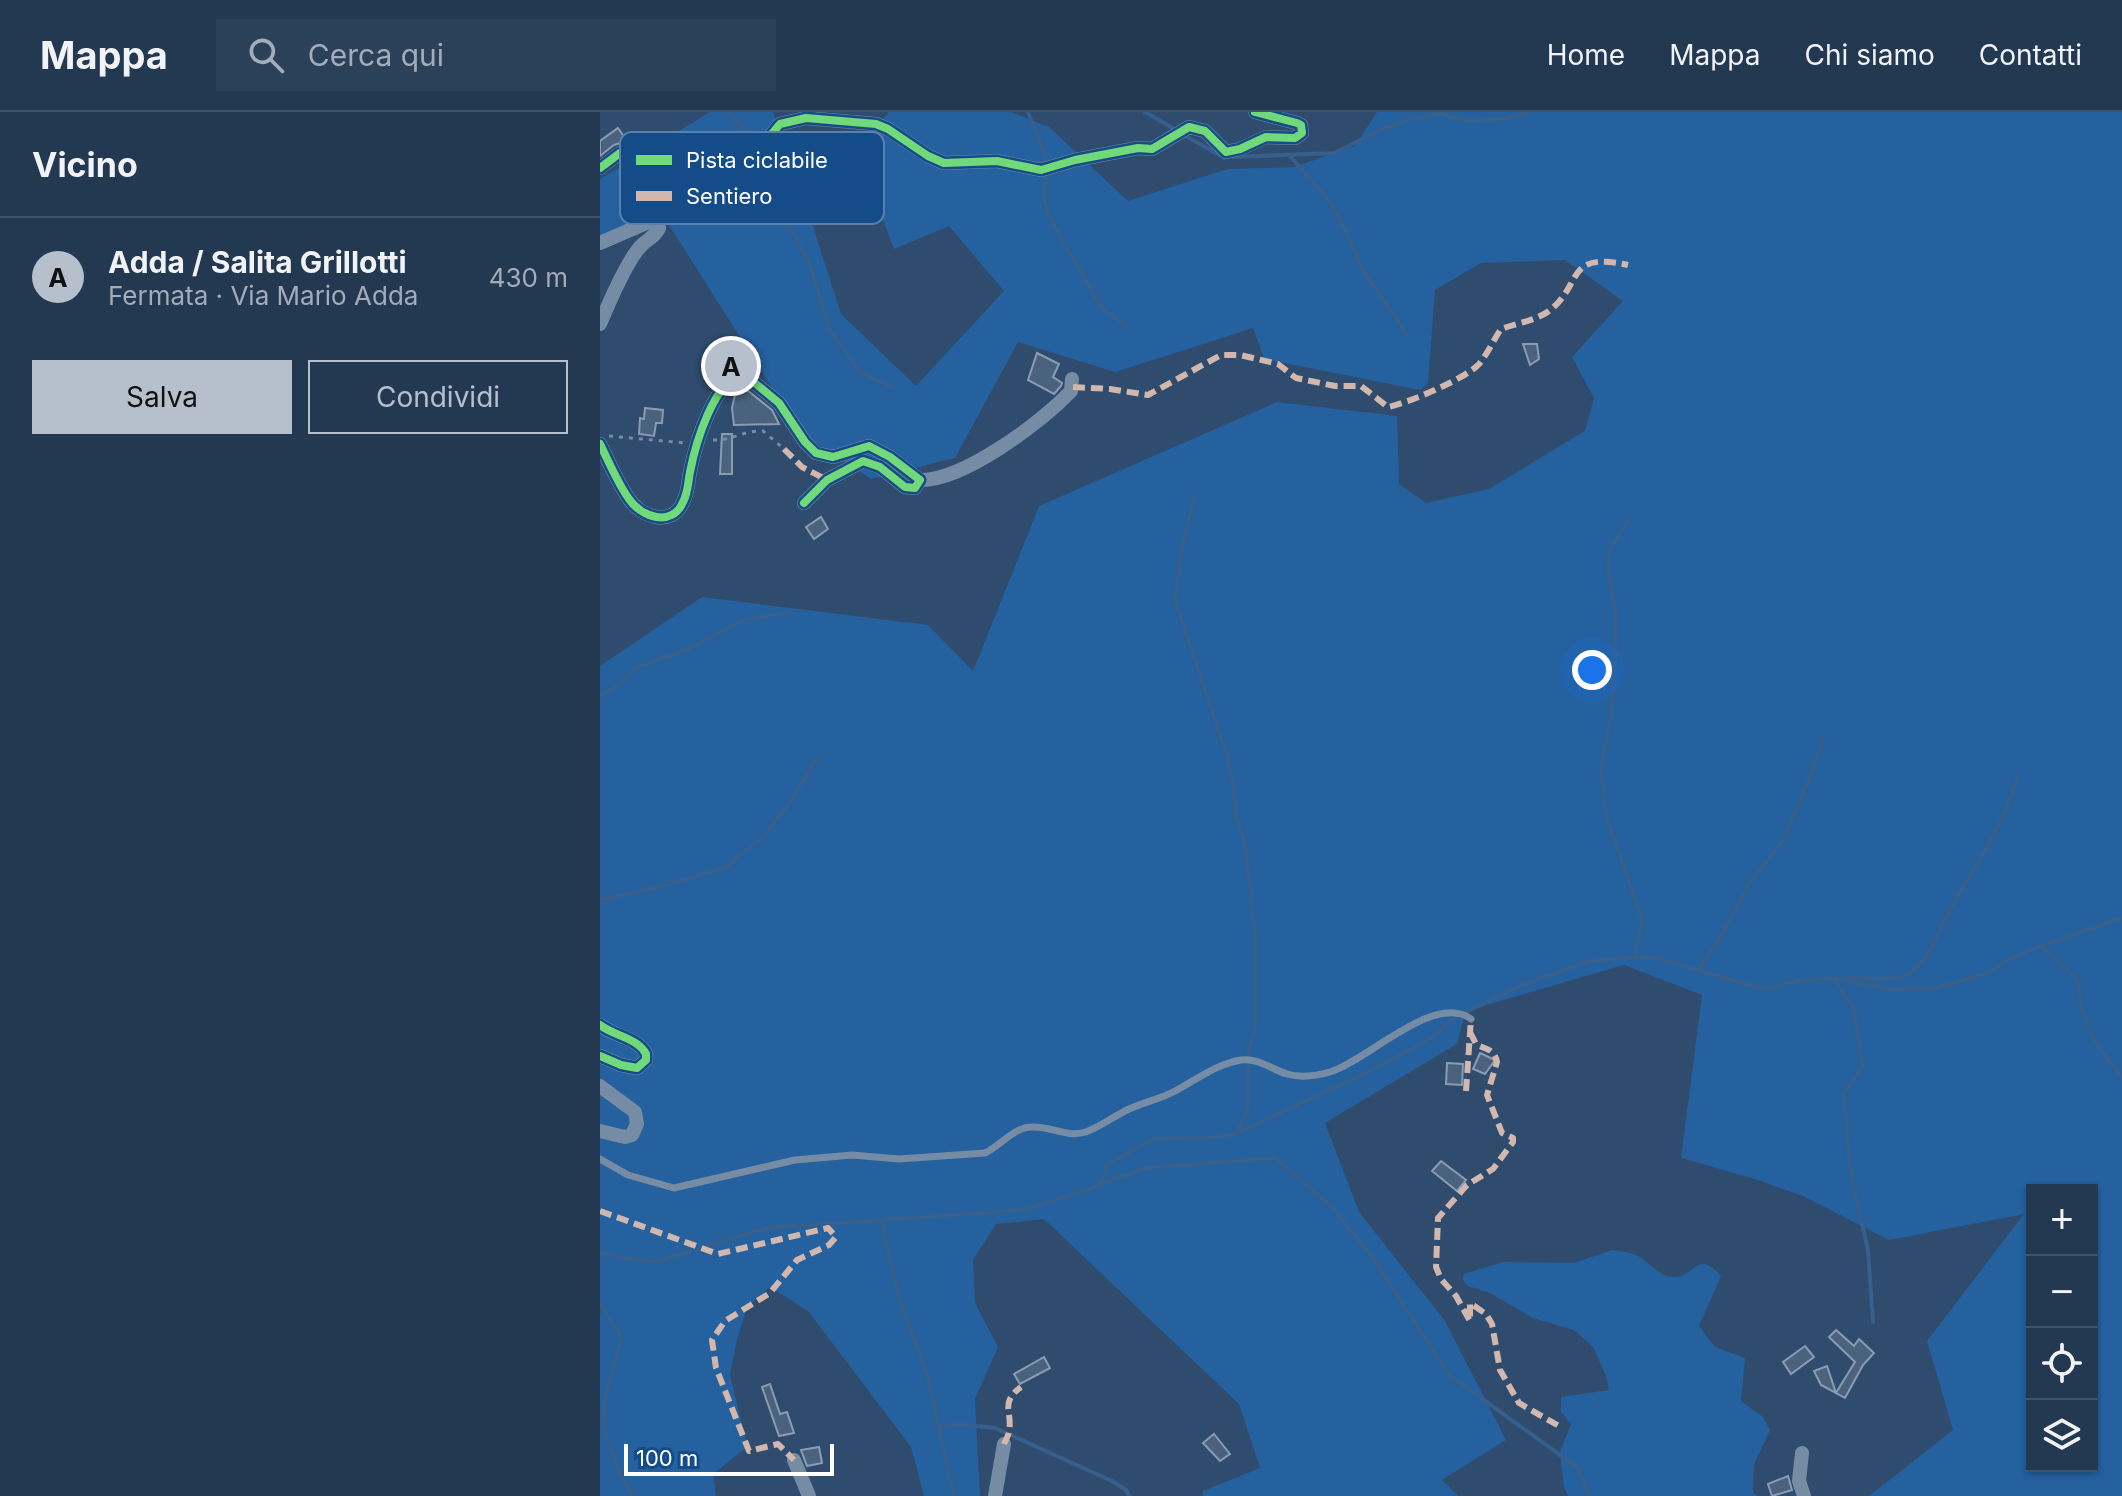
<!DOCTYPE html>
<html lang="it">
<meta charset="utf-8">
<style>
:root{--surface:#233952;--page:#2b4059;--text:#f1f3f6;--muted:#a3acb8;--line:#405369;--accent:#b6c0cc}
body{margin:0;font-family:Inter,sans-serif;background:var(--page);color:var(--text)}
.controls{position:absolute;right:24px;bottom:24px;display:grid;overflow:hidden;border-radius:0px;box-shadow:0 2px 6px #0004}
.controls button{width:72px;height:72px;display:grid;place-items:center;padding:0;border:0;border-bottom:2px solid var(--line);background:var(--surface);color:var(--text);font:40px sans-serif}
.scale{position:absolute;left:24px;bottom:20px;width:210px;box-sizing:border-box;padding-left:8px;border:4px solid #fff;border-top:0;font-size:22px;line-height:28px;white-space:nowrap;color:#fff;-webkit-text-stroke:6px #144b89;paint-order:stroke}
.you{position:absolute;left:992px;top:558px;width:28px;height:28px;margin:-20px;border:6px solid #fff;border-radius:50%;background:#1a73e8;box-shadow:0 0 0 12px #1a73e833}
.badge{display:grid;place-items:center;width:52px;height:52px;border-radius:50%;background:var(--accent);color:#111;font-size:26px;font-weight:700}
.pin{position:absolute;translate:-50% -50%;border:4px solid #fff;box-shadow:0 2px 8px #0006}
.list{margin:0;padding:0;list-style:none}
h2{display:flex;justify-content:space-between;align-items:center;height:104px;margin:0;padding:0 32px;font-size:34px}
h2 small{font-size:26px;font-weight:400;color:var(--muted)}
.list li{display:grid;grid-template-columns:52px 1fr auto;gap:24px;align-items:center;box-sizing:border-box;height:120px;padding:0 32px;border-top:2px solid var(--line)}
.list b{display:block;font-size:30px;white-space:nowrap}
.list p{margin:0;font-size:26px;white-space:nowrap;color:var(--muted)}
.list em{font-size:26px;font-style:normal;color:var(--muted)}
.actions{display:flex;gap:16px;padding:24px 32px}
.actions a{flex:1;padding:18px 0;border:2px solid var(--accent);border-radius:0px;text-align:center;font-size:28px;color:var(--accent)}
.actions .main{background:var(--accent);color:#111}
.icon{flex:none;width:44px;height:44px;fill:none;stroke:currentColor;stroke-width:2;stroke-linecap:round;stroke-linejoin:round}
.map{position:relative;flex:none;width:1522px;height:1384px;overflow:hidden}
header{display:flex;align-items:center;gap:48px;box-sizing:border-box;height:112px;padding:0 40px;background:var(--surface);border-bottom:2px solid var(--line)}
header strong{font-size:38px}
nav{display:flex;gap:44px;margin-inline-start:auto;font-size:28px}
.search{width:560px;height:72px;background:var(--page);display:flex;align-items:center;gap:20px;box-sizing:border-box;padding:0 28px;border-radius:0px;color:var(--muted);font-size:30px}
main{display:flex}
aside{flex:1;background:var(--surface)}
.map>svg:first-child{display:block}
</style>
<header>
<strong>Mappa</strong>
<div class="search"><svg class="icon" aria-label="search" viewBox="0 0 24 24"><circle cx="10" cy="10" r="6"/><path d="M15 15l6 6"/></svg>Cerca qui</div>
<nav><a>Home</a><a>Mappa</a><a>Chi siamo</a><a>Contatti</a></nav>
</header>
<main>
<aside>
<h2>Vicino<small></small></h2>
<ul class="list">
<li><span class="badge">A</span><div><b>Adda / Salita Grillotti</b><p>Fermata · Via Mario Adda</p></div><em>430 m</em></li>
</ul>
<div class="actions"><a class="main">Salva</a><a>Condividi</a></div>
</aside>
<div class="map">
<svg width="1522" height="1384" viewBox="0 0 1522 1384">
<rect width="100%" height="100%" fill="#2f4c6e"/>
<g fill="#25609f" fill-rule="evenodd">
<path d="M110,0H173L192,49L241,202L316,274L404,179L349,114L294,137L256,38L289,0H411L449,15L528,89L628,57L694,55L755,34L777,0H1522V1384H1269L1353,1318L1327,1229L1424,1102L1289,1128L1205,1085L1155,1067L1081,1046L1102,883L1024,853L866,899L857,932L725,1011L759,1100L845,1209L906,1328L842,1368L858,1384H602L603,1379L660,1356L639,1292L444,1107L396,1112L373,1148L375,1191L398,1235L375,1287L380,1384H324L311,1335L208,1199L170,1175L147,1195L137,1228L130,1262L147,1335L113,1362L116,1384H0V554L102,485L328,513L373,559L439,394L677,290L797,304L799,372L826,391L889,377L985,319L994,286L972,245L1023,189L965,148L881,151L835,178L828,271L820,278L664,247L653,216L515,260L418,230L355,346L271,367L201,321L65,107L54,103L0,125V67ZM1432,1078H1492V1354H1432Z"/>
<path d="M1012,1138C1019,1139 1029,1140 1036,1143C1049,1149 1059,1165 1073,1165C1096,1166 1096,1136 1121,1164L1099,1214L1115,1235L1145,1246L1141,1289L1163,1305L1170,1318L1154,1352L1153,1381L1157,1384H968L964,1375L960,1340L971,1312L961,1300V1285L1009,1278L1006,1264L993,1235L974,1218L933,1206L890,1181L868,1174L863,1168L864,1162L903,1150L974,1151Z"/>
</g>
<g fill="none" stroke-linecap="round" stroke-linejoin="round">
<g stroke="#365f8c" stroke-width="4">
<path d="M128,0L143,16L174,85L210,153L229,216L260,260L293,276"/>
<path d="M428,0L445,43V52"/>
<path d="M545,0L576,18"/>
<path d="M584,23L625,46"/>
<path d="M689,43L727,86L748,123L762,157L807,222"/>
<path d="M633,45L734,41L783,17L811,7L841,2L868,9L905,7L929,0"/>
<path d="M445,61V89L448,102L501,195L527,215"/>
<path d="M595,384L581,439L575,488L627,644L634,677L635,702L645,731L655,821V917L648,940V997L637,1020"/>
<path d="M1028,408L1010,438L1008,457L1015,496V546L1010,609L1001,657L1006,703L1042,807L1035,845"/>
<path d="M0,583L20,572L35,556L91,536L143,508L191,500"/>
<path d="M0,788L71,772L129,754L139,743L161,727L187,695L219,643"/>
<path d="M1441,834L1477,867L1482,896L1494,928L1522,966"/>
<path d="M1098,858L1121,824L1151,769L1183,729L1211,663L1223,626"/>
<path d="M498,1073L546,1056L675,1046L731,1094L775,1149L849,1263L978,1356L989,1384"/>
<path d="M281,1109L300,1189L327,1262L354,1384"/>
<path d="M0,1140L27,1147L58,1149L167,1116L424,1098L492,1076L498,1073L507,1060L505,1055L510,1051L554,1027L617,1025L636,1022L763,962L832,926L852,907L919,874L990,849L1035,845L1058,846L1159,876H1172L1199,868L1234,867L1289,877L1337,876L1390,860L1406,849L1441,834L1522,806"/>
<path d="M0,1192L19,1220L20,1231L6,1283L4,1317L21,1364L32,1384"/>
<path d="M1273,1210L1268,1138L1250,1058L1244,981L1263,954L1253,895L1234,867C1254,863 1293,871 1307,863C1328,850 1335,827 1345,807C1363,772 1387,740 1403,704C1409,690 1413,676 1418,663"/>
<path d="M338,1315L358,1312L395,1316L512,1369L526,1378L529,1384"/>
</g>
</g>
<g fill="#4a627d" stroke="#8a9cb1" stroke-width="2">
<path d="M18,16L27,29L14,33L0,44V29Z"/>
<path d="M923,232H937L939,247L930,253Z"/>
<path d="M437,241L459,252L453,265L462,271L461,274L454,282L428,268Z"/>
<path d="M142,274L172,298L179,312L134,313L132,296L136,278L138,279Z"/>
<path d="M45,296L63,298L62,311H56L54,324L39,322L40,306L44,307Z"/>
<path d="M122,322H132V362H120Z"/>
<path d="M221,405L228,417L214,427L206,415Z"/>
<path d="M880,941L895,948L885,962L873,957Z"/>
<path d="M847,951L863,952L862,973L846,972Z"/>
<path d="M841,1049L866,1068L857,1079L832,1059Z"/>
<path d="M1236,1218L1254,1234L1259,1227L1274,1241L1263,1253L1245,1286L1236,1281L1255,1250L1229,1225Z"/>
<path d="M1205,1234L1214,1245L1191,1262L1183,1250Z"/>
<path d="M444,1245L450,1256L420,1272L414,1262Z"/>
<path d="M1227,1254L1236,1281L1221,1273L1214,1259Z"/>
<path d="M170,1272L180,1302L187,1300L194,1321L179,1324L162,1275Z"/>
<path d="M614,1322L630,1342L620,1349L603,1331Z"/>
<path d="M219,1335L222,1351L207,1354L201,1338Z"/>
<path d="M1188,1364L1192,1378L1172,1384L1168,1372Z"/>
</g>
<g fill="none" stroke-linecap="round" stroke-linejoin="round">
<g stroke="#768ca4" stroke-width="3" stroke-dasharray="4 6" stroke-linecap="butt">
<path d="M9,324L86,331"/>
<path d="M113,328C131,329 144,318 163,319L184,337"/>
</g>
<path stroke="#768ca4" stroke-width="7" d="M0,1047L28,1063L74,1076L195,1048L252,1043L299,1047L385,1041C400,1034 414,1015 432,1015C452,1014 466,1026 486,1020C502,1014 514,1004 529,997C544,990 561,987 575,979C596,968 616,952 641,948C659,946 671,957 687,962C700,966 716,964 730,960C767,949 834,880 871,907"/>
<g stroke="#768ca4" stroke-width="14">
<path d="M0,56L20,41L41,35L146,53L180,12L206,6L276,12L288,17L328,44L344,51L397,49L441,58L475,48L538,36L552,37L589,15L605,19L626,40L640,37L666,25L695,26L702,21L701,13L697,11L655,0"/>
<path d="M0,131L53,108L59,116C54,126 49,126 42,133C28,146 8,193 0,212"/>
<path d="M0,332C9,350 17,370 29,387C41,405 72,416 83,390C88,381 88,370 90,360C95,334 114,266 144,262L179,291L205,330L216,341L233,345L269,334L290,345L320,368L315,376L305,375L280,355L263,349L227,368L204,391"/>
<path d="M320,368C363,369 442,310 471,279L472,267"/>
<path d="M0,913C14,924 38,926 46,942V948L37,956L21,953L0,944"/>
<path d="M0,974L35,1000L37,1012L32,1023L25,1025L0,1019"/>
<path d="M1202,1341L1199,1369L1204,1384"/>
<path d="M194,1348L209,1384"/>
<path d="M395,1384L404,1332"/>
</g>
<g stroke="#d1b7ad" stroke-width="6" stroke-dasharray="12 6" stroke-linecap="butt">
<path d="M473,275L510,277L548,283L621,243H640L678,252L696,266L735,274H761L788,295C808,291 862,268 877,254C885,247 894,227 901,217C917,211 935,209 949,199C984,172 964,139 1028,153"/>
<path d="M184,337L202,355L227,368"/>
<path d="M870,920L876,932C886,938 894,936 897,950L887,983L902,1021L913,1026V1030L893,1057L867,1073L838,1106L836,1155L841,1167L856,1184L870,1209V1191L886,1202L892,1212L900,1258L919,1291L959,1314"/>
<path d="M866,979L871,907"/>
<path d="M0,1099L118,1142L228,1116L236,1125L229,1133L197,1148L170,1181L125,1209L112,1228L116,1256L149,1339L178,1332L194,1348"/>
<path d="M404,1332C406,1327 409,1323 409,1319C413,1300 399,1291 421,1275"/>
</g>
<defs>
<g id="cycleway">
<path d="M0,56L20,41L41,35L146,53L180,12L206,6L276,12L288,17L328,44L344,51L397,49L441,58L475,48L538,36L552,37L589,15L605,19L626,40L640,37L666,25L695,26L702,21L701,13L697,11L655,0"/>
<path d="M0,332C9,350 17,370 29,387C41,405 72,416 83,390C88,381 88,370 90,360C95,334 114,266 144,262L179,291L205,330L216,341L233,345L269,334L290,345L320,368L315,376L305,375L280,355L263,349L227,368L204,391"/>
<path d="M0,913C14,924 38,926 46,942V948L37,956L21,953L0,944"/>
</g>
</defs>
<use href="#cycleway" stroke="#144b89" stroke-width="13"/>
<use href="#cycleway" stroke="#71d979" stroke-width="8"/>
</g>
<rect x="20" y="20" width="264" height="92" rx="12" fill="#144b89" stroke="#5a81ac" stroke-width="2"/>
<rect x="36" y="43" width="36" height="10" fill="#71d979"/>
<rect x="36" y="79" width="36" height="10" fill="#d1b7ad"/>
<g font-size="22" fill="#fff">
<text x="86" y="56">Pista ciclabile</text>
<text x="86" y="92">Sentiero</text>
</g>
</svg>
<div class="controls">
<button>+</button>
<button>−</button>
<button><svg class="icon" aria-label="locate" viewBox="0 0 24 24"><circle cx="12" cy="12" r="6"/><path d="M12 2v4M12 18v4M2 12h4M18 12h4"/></svg></button>
<button><svg class="icon" aria-label="layers" viewBox="0 0 24 24"><path d="M12 4l9 5-9 5-9-5zM3 14l9 5 9-5"/></svg></button>
</div>
<div class="scale">100 m</div>
<div class="you"></div>
<div class="pin badge" style="left:131px;top:254px">A</div>
</div>
</main>
